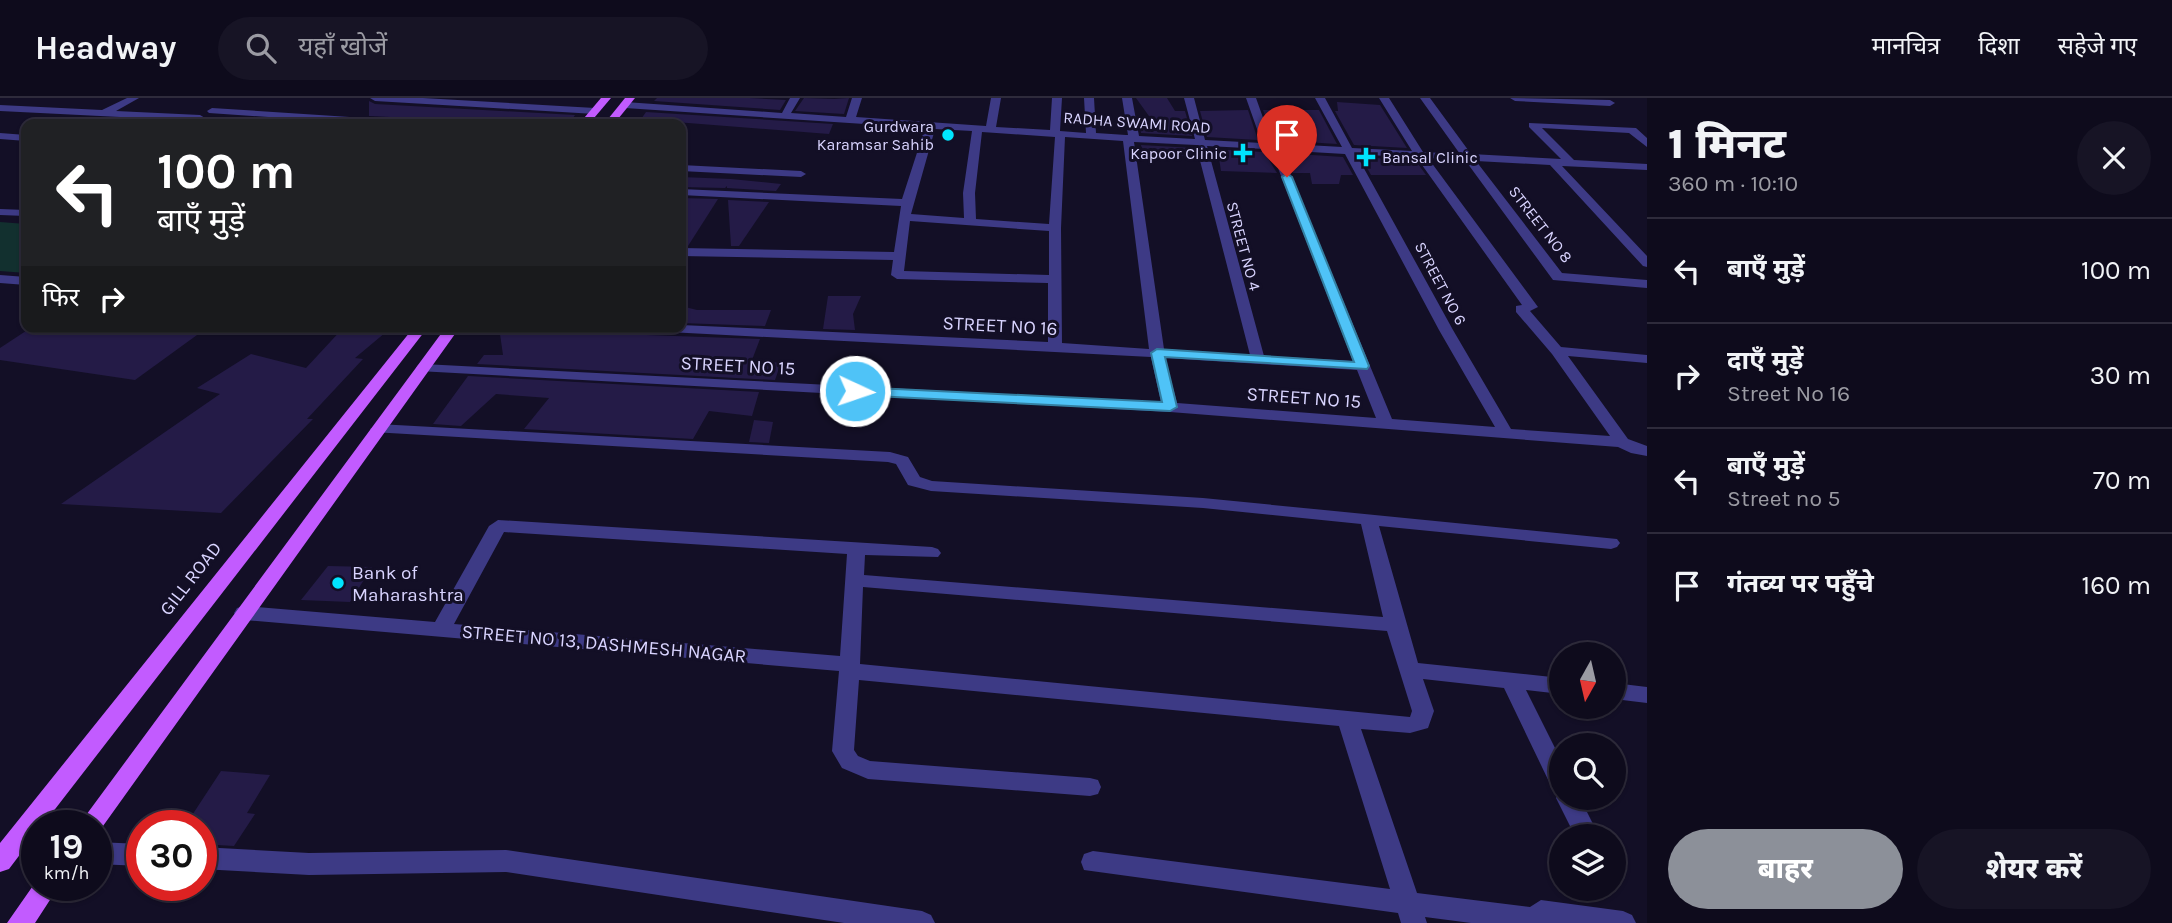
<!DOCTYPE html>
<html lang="hi">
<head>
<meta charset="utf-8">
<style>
	body { margin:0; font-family:Karla,"Noto Sans Devanagari",sans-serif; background:#171425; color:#f1f3f6; height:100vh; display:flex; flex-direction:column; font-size:26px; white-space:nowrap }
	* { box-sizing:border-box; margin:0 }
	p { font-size:23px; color:#9b9ba3 }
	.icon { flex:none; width:38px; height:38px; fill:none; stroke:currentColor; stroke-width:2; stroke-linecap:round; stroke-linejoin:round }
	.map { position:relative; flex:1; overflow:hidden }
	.drawer { display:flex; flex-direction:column; background:#0e0b1c; width:525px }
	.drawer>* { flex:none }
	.top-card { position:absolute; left:21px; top:21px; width:665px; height:214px; border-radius:14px; box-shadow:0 2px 5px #0004,0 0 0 2px #2e2b3b; background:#202124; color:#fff; overflow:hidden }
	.needle { width:46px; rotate:188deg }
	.tools { position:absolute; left:1549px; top:544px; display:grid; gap:14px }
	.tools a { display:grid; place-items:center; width:77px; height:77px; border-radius:50%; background:#0e0b1c; box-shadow:0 2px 5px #0004,0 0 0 2px #2e2b3b; font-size:35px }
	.speed { position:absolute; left:21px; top:712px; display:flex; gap:14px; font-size:35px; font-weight:700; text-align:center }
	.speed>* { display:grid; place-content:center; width:91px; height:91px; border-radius:50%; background:#0e0b1c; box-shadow:0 2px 5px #0004,0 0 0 2px #2e2b3b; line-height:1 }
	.speed small { font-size:18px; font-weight:400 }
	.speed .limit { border:10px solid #d22; background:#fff; color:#111 }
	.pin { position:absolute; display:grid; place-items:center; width:60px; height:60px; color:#fff; margin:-72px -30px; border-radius:50% 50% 50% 0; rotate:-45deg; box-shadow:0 0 7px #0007 }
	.pin .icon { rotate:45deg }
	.me { position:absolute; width:77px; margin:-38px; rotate:93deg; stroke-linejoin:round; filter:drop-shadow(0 0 5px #0008) }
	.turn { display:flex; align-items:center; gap:24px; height:147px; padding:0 21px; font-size:32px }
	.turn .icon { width:91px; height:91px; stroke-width:2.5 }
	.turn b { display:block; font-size:49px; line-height:60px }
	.then { display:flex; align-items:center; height:66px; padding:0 21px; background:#0003; gap:14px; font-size:26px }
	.round { display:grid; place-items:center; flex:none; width:74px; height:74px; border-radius:37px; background:#171425 }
	.overview { display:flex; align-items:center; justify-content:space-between; height:119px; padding:0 21px }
	h1 { font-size:42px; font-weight:800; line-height:52px }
	.primary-button { display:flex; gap:14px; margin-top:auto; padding:14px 21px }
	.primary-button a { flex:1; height:80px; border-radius:42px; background:#8c9099; color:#fff; font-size:28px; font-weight:800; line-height:80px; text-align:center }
	.primary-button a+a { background:#171425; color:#f1f3f6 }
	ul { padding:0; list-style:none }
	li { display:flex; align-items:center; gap:21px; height:105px; padding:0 21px; border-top:2px solid #2e2b3b }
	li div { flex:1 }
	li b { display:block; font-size:26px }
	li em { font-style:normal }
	header { display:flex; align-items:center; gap:42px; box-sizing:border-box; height:98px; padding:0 35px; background:#0e0b1c; border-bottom:2px solid #2e2b3b }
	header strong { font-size:33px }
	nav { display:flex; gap:38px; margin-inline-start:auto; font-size:24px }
	.search { width:490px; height:63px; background:#171425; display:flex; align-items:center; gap:18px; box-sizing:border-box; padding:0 24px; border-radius:38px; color:#9b9ba3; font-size:26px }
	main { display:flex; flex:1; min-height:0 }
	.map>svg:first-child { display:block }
	.green { fill:#12302f }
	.building { fill:#241b47 }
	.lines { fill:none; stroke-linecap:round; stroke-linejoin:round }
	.minor { fill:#3d3a85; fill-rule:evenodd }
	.major { fill:#c25bff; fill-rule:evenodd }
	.route { fill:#4fc3f7; stroke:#337fa1; stroke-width:2 }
	.poi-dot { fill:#00e5ff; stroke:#130f26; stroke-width:2.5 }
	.labels { text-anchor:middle; stroke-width:6; stroke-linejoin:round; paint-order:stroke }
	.far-street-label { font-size:16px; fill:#d9d4ff; stroke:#130f26 }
	.far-poi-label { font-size:16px; fill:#d9d4ff; stroke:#130f26; text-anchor:end }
	.street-label { font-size:19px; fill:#d9d4ff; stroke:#130f26 }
	.poi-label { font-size:19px; fill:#d9d4ff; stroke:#130f26; text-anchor:start }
</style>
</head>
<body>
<header>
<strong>Headway</strong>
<div class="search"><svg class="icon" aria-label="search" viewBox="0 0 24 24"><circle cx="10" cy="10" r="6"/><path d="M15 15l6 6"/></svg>यहाँ खोजें</div>
<nav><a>मानचित्र</a><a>दिशा</a><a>सहेजे गए</a></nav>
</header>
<main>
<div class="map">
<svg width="1647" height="825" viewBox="0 0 1647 825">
	<rect width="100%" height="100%" fill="#130f26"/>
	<path class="green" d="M0,124L26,126V175L0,173Z"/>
	<g class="building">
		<path d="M657,0H749L786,2L780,12L654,3Z"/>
		<path d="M804,0L834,1L849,0L844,16L795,13Z"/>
		<path d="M1136,0H1167L1175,13H1185L1192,38L1141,35L1139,25H1154Z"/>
		<path d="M369,3L375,6L575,17L569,26L435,24V26H418L411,20L369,18Z"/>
		<path d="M1337,4L1380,7L1407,50L1354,47L1335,13H1338Z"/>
		<path d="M1248,12L1258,42L1207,39L1200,13Z"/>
		<path d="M1263,12H1319L1337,46L1274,42Z"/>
		<path d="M646,14L833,26L829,36L663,23L639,24Z"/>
		<path d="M1141,47L1194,50L1196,58L1142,57Z"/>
		<path d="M1210,51L1264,54L1277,75L1221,73L1219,60H1213Z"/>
		<path d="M1282,55L1343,59L1353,77H1341L1339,86H1312L1310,75H1293Z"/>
		<path d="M1361,59L1416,63L1426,77H1371Z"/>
		<path d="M681,79L731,81L781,86L776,93L727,90V88L725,90L681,89Z"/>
		<path d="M681,100L718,101L688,148L681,147Z"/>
		<path d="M728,102L769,104L739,148H731Z"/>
		<path d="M828,198H861L853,216L855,232L823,231Z"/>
		<path d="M681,208L697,212H771L765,228L681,225Z"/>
		<path d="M32,229H208L135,282L0,262V250Z"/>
		<path d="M344,229H392L355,260L363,261L307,321H313L221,415L61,406L220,296L197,290L251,256L306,270Z"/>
		<path d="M499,229L601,235L605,229L647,237L760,241L752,262L781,265L775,282L477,266L484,257H503Z"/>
		<path d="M468,278L759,294L752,318L709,313L693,341L524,331L549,300L496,296L461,328L433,326Z"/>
		<path d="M754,322L773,324L769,345L749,344Z"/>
		<path d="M328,468L372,469L350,504L301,502Z"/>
		<path d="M221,673L270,677L247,715L255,716L234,748L201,746V728H185Z"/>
	</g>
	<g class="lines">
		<g class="minor">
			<path d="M127,0H139L116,13L200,17L205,20L200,23L0,13V7L102,12Z"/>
			<path d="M370,0H423L595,10L600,13L595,16L375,3Z"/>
			<path d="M790,0H800L791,15L846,19L852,0H862L856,19L986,28L991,0H1001L996,29L1050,32L1052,0H1062L1060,33L1086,35L1084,0H1094L1096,35L1126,37H1128L1122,0H1132L1139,38L1195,41L1184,0H1194L1205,42L1262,45L1246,0H1256L1272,45L1342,49L1315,0H1325L1352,50L1412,53L1379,0H1389L1423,54L1460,56L1420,0H1430L1471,56L1561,61L1529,29V25L1636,30L1647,40V49L1629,35L1542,30L1574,62L1647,66V72L1562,68L1647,158V169L1643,168L1550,67L1476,63L1562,175L1647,182V190L1553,182L1465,62L1428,60L1538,209L1530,213L1561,249L1647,257V265L1568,258L1628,341L1647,348V358L1631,355L1618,349L1170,314L418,273L416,270L418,267L423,266L1161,304L1151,259L630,232L628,229H681V227L1048,244V185L897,181L891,177L893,162L681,158V150L894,154L901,108L681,97V91L902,101L925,30L625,10L620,7L625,4L782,15ZM935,31L972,33L963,95L964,120L911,116ZM982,34L1055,39L1049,126L976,121L975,95ZM1065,39L1123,43L1149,251L1062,245L1061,130ZM1134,44L1196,47L1250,257L1164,251ZM1207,48L1265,51L1276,65L1353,263L1264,258ZM1276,52L1345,56L1439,232L1495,329L1392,321L1286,65ZM1356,56L1417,60L1522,207L1516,208V214L1552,256L1610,338L1511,331L1453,232ZM910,123L1049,133V177L904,173ZM1165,260L1357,272L1376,320L1177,305Z"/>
			<path d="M1510,0L1610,2L1615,5L1610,8L1515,3Z"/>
			<path d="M212,10L411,23L416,26H370L209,15L207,13Z"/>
			<path d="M0,35L26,37V43L0,41Z"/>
			<path d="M681,67L801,73L806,76L801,79L681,73Z"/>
			<path d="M0,111L26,112V118L0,117Z"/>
			<path d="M0,177L26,179V187L0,185Z"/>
			<path d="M378,326L890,354L908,359L920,379L932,383L1203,400L1617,441L1620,445L1617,449L1611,451L1379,428L1418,565L1561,580V596L1526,592L1561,662V700H1580L1596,732L1593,738H1575L1556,700L1559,694L1553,692L1504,590L1423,581L1434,613L1428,630L1410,635L1361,631L1417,795L1530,809L1541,802L1623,813L1632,817L1636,825H1471L1425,819L1427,825H1401L1398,815L1084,772L1081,764L1084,756L1093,753L1390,791L1339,628L859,582L854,652L858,658L870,663L1090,680L1098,682L1101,689L1098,696L1090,698L868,681L842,670L832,653L839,573L244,522L237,520L234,515L237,510L244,508L435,524L489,428L498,422L932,449L938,451L941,455L938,459L865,457L864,477L1383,519L1361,426L1203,410L931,393L908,387L896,366L888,364L372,334L370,331ZM504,434L847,456L840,558L454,526ZM863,489L1387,533L1412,613L1410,619L860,566Z"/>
			<path d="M1614,585L1647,589V605L1614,601Z"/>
			<path d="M96,744L142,746V768L96,766Z"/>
			<path d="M201,749L309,755L506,752L922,813L931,817L935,825H844L506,774L309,777L201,771Z"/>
		</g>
		<g class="major">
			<path d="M601,0H611L589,26H579Z"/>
			<path d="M625,0H635L614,26H604Z"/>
			<path d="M414,229H428L42,728H37V734L9,771L0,774V745Z"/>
			<path d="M446,229H460L98,735L96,736V728H78Z"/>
			<path d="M37,782V788H59L35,825H7Z"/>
		</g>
	</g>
	<path class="route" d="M1287,76L1292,79L1369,268L1367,271L1165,259L1177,309L1170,313L855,297L848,293L855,289L1162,304L1151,255L1157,251L1354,264L1282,79Z"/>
	<g class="poi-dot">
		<circle cx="948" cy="37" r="7"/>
		<path d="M1239.5 44.5h7v7h7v7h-7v7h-7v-7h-7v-7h7z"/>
		<path d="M1362.5 48.5h7v7h7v7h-7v7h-7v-7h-7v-7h7z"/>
		<circle cx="338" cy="485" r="7"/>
	</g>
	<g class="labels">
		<g class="far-street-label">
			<text transform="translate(1137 24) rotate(4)" y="6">RADHA SWAMI ROAD</text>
			<text transform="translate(1541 126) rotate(52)" y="6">STREET NO 8</text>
			<text transform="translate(1244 148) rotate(75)" y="6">STREET NO 4</text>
			<text transform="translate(1441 185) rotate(62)" y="6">STREET NO 6</text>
		</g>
		<g class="far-poi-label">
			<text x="934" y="34">Gurdwara<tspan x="934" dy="18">Karamsar Sahib</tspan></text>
			<text x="1227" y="61">Kapoor Clinic</text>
			<text x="1382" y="65" text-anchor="start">Bansal Clinic</text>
		</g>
		<g class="street-label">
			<text transform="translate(1000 227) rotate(3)" y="7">STREET NO 16</text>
			<text transform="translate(738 267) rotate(3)" y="7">STREET NO 15</text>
			<text transform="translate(1304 299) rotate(4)" y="7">STREET NO 15</text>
			<text transform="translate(190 480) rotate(-52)" y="7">GILL ROAD</text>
			<text transform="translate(604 545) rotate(5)" y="7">STREET NO 13, DASHMESH NAGAR</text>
		</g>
		<g class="poi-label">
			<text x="352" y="481">Bank of<tspan x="352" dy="22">Maharashtra</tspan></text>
		</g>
	</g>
</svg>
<div class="tools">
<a><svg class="needle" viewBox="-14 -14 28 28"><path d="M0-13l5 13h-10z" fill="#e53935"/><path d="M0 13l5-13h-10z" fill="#9b9ba3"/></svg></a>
<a><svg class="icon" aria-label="search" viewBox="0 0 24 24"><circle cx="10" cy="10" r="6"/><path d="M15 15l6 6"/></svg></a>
<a><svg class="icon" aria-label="layers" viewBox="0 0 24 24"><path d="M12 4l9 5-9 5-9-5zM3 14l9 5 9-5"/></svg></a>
</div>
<div class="speed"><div>19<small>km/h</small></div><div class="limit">30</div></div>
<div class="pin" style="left:1287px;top:79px;background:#d93025"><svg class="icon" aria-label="arrive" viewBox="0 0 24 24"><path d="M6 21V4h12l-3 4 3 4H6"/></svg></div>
<svg class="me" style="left:855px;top:293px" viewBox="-20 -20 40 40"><circle r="17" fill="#4fc3f7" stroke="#fff" stroke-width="3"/><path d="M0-11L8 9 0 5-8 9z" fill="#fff"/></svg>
<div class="top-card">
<div class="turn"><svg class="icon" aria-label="left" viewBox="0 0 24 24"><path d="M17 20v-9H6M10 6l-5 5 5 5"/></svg><div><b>100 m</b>बाएँ मुड़ें</div></div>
<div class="then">फिर<svg class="icon" aria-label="right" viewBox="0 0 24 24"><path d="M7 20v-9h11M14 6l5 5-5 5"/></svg></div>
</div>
</div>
<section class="drawer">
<div class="overview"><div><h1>1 मिनट</h1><p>360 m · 10:10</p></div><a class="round"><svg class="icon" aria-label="close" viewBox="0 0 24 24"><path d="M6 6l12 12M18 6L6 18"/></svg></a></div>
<ul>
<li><svg class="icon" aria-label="left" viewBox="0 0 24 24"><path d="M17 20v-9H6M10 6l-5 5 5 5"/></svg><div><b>बाएँ मुड़ें</b></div><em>100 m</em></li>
<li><svg class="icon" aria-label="right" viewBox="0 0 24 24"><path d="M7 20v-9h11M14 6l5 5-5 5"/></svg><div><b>दाएँ मुड़ें</b><p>Street No 16</p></div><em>30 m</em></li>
<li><svg class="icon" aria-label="left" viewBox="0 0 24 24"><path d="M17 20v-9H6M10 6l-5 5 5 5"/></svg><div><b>बाएँ मुड़ें</b><p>Street no 5</p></div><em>70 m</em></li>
<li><svg class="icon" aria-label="arrive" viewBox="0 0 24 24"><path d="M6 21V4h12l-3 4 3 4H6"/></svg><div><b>गंतव्य पर पहुँचे</b></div><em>160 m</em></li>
</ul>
<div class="primary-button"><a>बाहर</a><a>शेयर करें</a></div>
</section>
</main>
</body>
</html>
